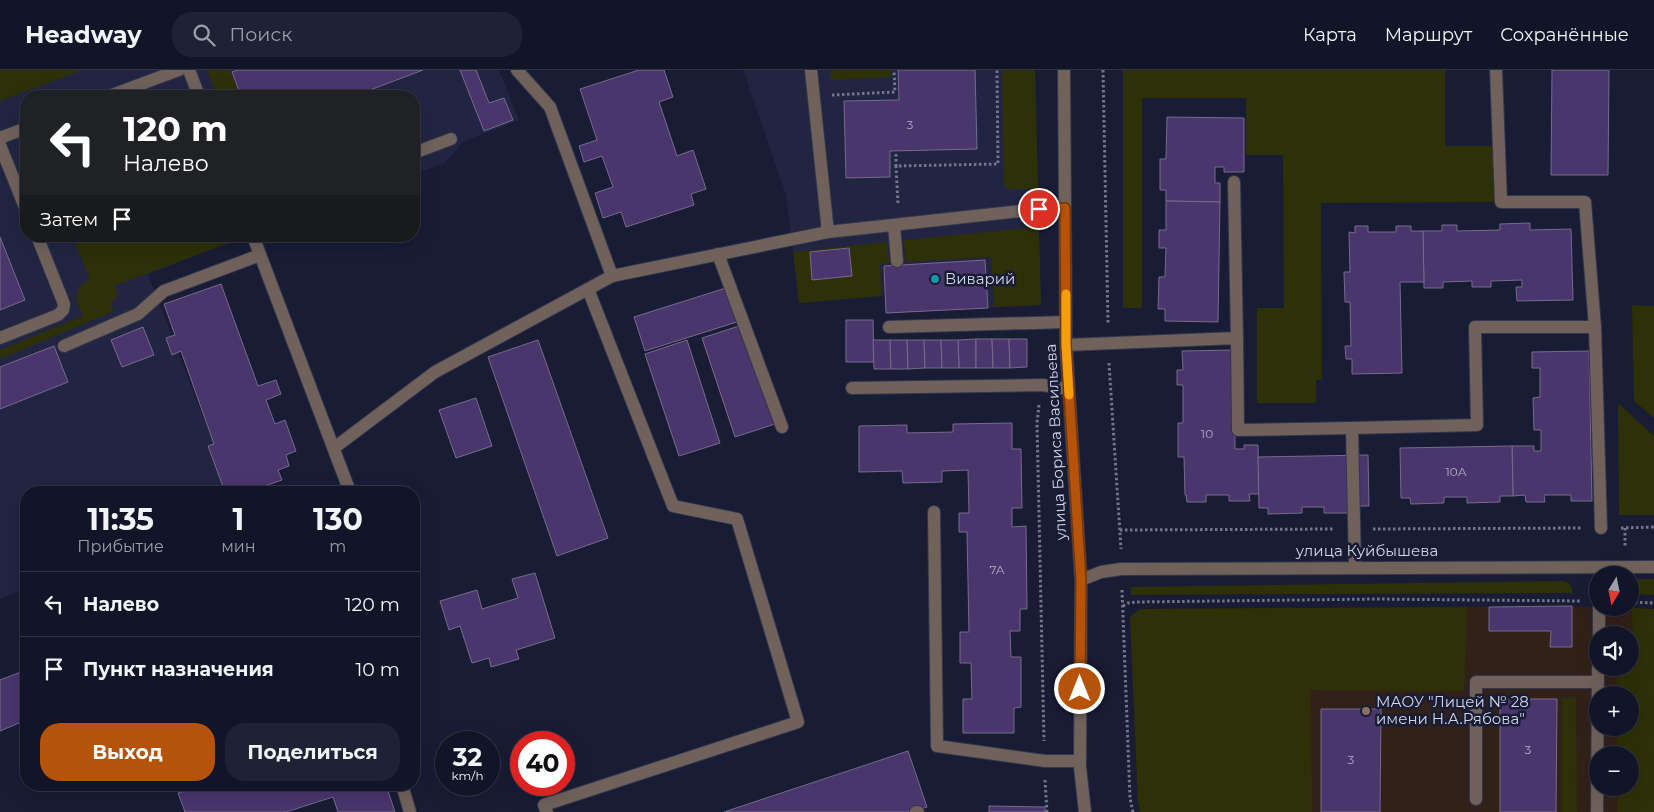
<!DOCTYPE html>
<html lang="ru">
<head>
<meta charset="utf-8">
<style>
	body { margin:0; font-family:Montserrat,sans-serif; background:#1f2234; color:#f1f3f6; height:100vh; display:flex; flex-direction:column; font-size:19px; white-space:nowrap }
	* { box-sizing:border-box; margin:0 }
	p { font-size:16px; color:#9c9fa8 }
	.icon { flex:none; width:28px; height:28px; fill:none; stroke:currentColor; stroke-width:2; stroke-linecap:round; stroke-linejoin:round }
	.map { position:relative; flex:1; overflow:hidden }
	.details { position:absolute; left:20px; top:416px; width:400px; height:305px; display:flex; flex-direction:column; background:#121528; border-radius:20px; box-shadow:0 5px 20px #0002,0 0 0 1px #313445 }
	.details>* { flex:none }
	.hud { position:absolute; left:20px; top:20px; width:400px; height:152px; border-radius:20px; box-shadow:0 5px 20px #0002,0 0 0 1px #313445; background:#202124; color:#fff; overflow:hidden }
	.needle { width:32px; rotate:190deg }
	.fabs { position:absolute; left:1589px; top:496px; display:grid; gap:10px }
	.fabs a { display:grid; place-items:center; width:50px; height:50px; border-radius:50%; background:#121528; box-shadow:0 5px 20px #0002,0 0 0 1px #313445; font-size:25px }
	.speed { position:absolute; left:435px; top:661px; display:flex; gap:10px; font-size:25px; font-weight:700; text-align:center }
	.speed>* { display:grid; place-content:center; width:65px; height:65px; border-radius:50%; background:#121528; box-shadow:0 5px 20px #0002,0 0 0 1px #313445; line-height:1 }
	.speed small { font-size:12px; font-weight:400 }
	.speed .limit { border:8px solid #d22; background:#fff; color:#111 }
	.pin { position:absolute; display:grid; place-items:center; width:42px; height:42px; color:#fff; margin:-21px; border:2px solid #fff; border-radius:50%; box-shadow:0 1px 5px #0007 }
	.me { position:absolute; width:55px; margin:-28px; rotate:0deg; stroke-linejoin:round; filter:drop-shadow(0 0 4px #0008) }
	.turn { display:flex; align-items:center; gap:18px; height:105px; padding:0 20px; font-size:22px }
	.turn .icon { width:65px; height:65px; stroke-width:2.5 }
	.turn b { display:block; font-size:35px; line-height:42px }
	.then { display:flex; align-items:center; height:48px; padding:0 20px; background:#0003; gap:10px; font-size:19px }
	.eta { display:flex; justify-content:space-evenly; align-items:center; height:85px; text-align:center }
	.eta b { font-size:30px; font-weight:700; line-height:35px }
	.button { display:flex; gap:10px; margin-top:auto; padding:10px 20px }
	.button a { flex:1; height:58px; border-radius:20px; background:#b45309; color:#fff; font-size:20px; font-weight:700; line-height:58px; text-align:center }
	.button a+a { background:#1f2234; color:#f1f3f6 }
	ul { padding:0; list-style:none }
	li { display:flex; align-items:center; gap:15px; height:65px; padding:0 20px; border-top:1px solid #313445 }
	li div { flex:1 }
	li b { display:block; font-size:19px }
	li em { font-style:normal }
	header { display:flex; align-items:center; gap:30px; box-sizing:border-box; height:70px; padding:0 25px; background:#121528; border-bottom:1px solid #313445 }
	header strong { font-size:24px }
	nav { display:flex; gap:28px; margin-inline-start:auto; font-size:18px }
	.search { width:350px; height:45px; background:#1f2234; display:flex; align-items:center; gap:12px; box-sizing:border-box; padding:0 18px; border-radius:20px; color:#9c9fa8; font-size:19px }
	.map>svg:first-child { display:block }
	.built { fill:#212542 }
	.education { fill:#322119; fill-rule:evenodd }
	.green { fill:#2e3007; fill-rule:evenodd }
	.building { fill:#4a356d; stroke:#766c8a }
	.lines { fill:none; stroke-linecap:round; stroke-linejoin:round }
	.minor-casing { stroke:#32364e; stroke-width:14 }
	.path { stroke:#73778c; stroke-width:3; stroke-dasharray:2.5 2.5; stroke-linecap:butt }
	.minor { stroke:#70625b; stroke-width:12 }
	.route-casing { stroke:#753606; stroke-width:12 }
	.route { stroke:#b45309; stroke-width:9 }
	.slow { stroke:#f59e0b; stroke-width:9 }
	.culture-dot { fill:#0f9aa8; stroke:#181c35; stroke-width:2 }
	.education-dot { fill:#8d6e63; stroke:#181c35; stroke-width:2 }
	.labels { text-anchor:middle; stroke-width:5; stroke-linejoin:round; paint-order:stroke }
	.number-label { font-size:12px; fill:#b0aec8 }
	.poi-label { font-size:15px; fill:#d2d6e7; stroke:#181c35; text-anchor:start }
	.street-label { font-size:15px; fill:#d2d6e7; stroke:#181c35 }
</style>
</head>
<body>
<header>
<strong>Headway</strong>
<div class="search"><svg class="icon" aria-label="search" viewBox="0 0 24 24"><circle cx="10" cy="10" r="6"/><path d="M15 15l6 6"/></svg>Поиск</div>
<nav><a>Карта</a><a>Маршрут</a><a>Сохранённые</a></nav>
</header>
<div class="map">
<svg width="1654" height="742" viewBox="0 0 1654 742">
	<rect width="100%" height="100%" fill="#181c35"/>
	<g class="built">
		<path d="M0,0H499L519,50L463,72L445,93L414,104V26H26V166H247L148,204L232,422H26V518L0,529Z"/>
		<path d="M743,0H1035L1041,235L886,243L885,225L799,233L786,125Z"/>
	</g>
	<path class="education" d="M1572,536L1654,539V742H1140L1138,731L1130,547L1140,539ZM1598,565H1630V598H1598ZM1598,625H1630V658H1598ZM1598,685H1630V718H1598Z"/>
	<g class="green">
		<path d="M0,0H83L0,31Z"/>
		<path d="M207,0H232L230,1L240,26H217Z"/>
		<path d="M831,0H891V7L831,10Z"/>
		<path d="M1002,0H1035L1038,119H1009L1004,115Z"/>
		<path d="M1123,0H1445V76H1495V132L1321,133L1322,310H1316V333H1257V238H1284L1283,85H1246V28H1142V238H1123Z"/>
		<path d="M26,80V108C19,98 19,90 26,80Z"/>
		<path d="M1039,157L1041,235L994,237L991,187L906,192L904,170Z"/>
		<path d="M72,166H237L239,169L114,216L118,224L111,234L114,241L0,289V280L83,246C75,229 72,220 90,209Z"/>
		<path d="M887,172L890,193L880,194L882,226L799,233L793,182ZM849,178L812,210L810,182Z"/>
		<path d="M1632,235L1654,236V348L1634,331Z"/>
		<path d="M1618,333L1654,366V445H1619Z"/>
		<path d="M1633,509H1654V525L1632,524Z"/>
		<path d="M1563,511C1570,513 1572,516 1573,523L1131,525V517Z"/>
		<path d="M1467,537L1464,621L1311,620L1312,742H1140L1138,731L1130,547L1140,539Z"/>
		<path d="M1632,538L1654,539V742H1617V718H1630V685H1617V658H1630V625H1617V603L1622,598H1630V589L1633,586Z"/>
		<path d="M1562,628H1576L1577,742H1562Z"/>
	</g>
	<g class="building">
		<path d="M238,0H423L354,26H241L232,2Z"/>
		<path d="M460,0H476L489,33L504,28L513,50L484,61Z"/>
		<path d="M639,0H664L673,27L659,32L677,86L693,80L706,119L691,124L694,135L626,157L621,142L603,148L595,123L613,117L602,86L584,92L579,76L597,70L580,19Z"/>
		<path d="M898,0H975L977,79L890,81V107L846,108L844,31L899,30Z"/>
		<path d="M1552,0H1609L1608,105H1551Z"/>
		<path d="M1167,47L1244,48V102H1224V97H1215V113H1220V132L1166,131V120H1160V89H1166Z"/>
		<path d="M1166,131L1220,132L1218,252L1165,251V239H1158L1159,207H1165L1166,178H1159V160H1166Z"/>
		<path d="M1530,153V160L1571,159L1573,230L1517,231L1516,217H1522V210L1491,211V217H1472V211L1443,212V218H1424L1423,161H1442V155H1457V161L1500,160V154Z"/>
		<path d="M1355,156H1368V162H1396V156H1411V161H1423L1424,212H1400L1402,303L1352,304V289H1346L1345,276H1351L1350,232H1345L1344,202H1350L1349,162L1355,163Z"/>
		<path d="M0,167L25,230L0,240Z"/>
		<path d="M849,178L852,206L812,210L810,182Z"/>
		<path d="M985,190L988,238L886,243L884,196Z"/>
		<path d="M221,214L258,316L276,310L281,324L266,330L275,354L285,350L296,381L286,385L289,396L278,400L282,410L247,422H225L208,376L214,374L181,281L172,285L166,268L175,265L164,234Z"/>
		<path d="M729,217L740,251L645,281L634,247Z"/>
		<path d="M846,250H873L874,292H846Z"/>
		<path d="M742,255L775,354L735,367L702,268Z"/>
		<path d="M143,257L154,285L122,297L111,270Z"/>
		<path d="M976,269V298H959L958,270Z"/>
		<path d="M976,269H992L993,298H976Z"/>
		<path d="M992,269H1009L1010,298H993Z"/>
		<path d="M1009,269H1027V297L1010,298Z"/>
		<path d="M538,270L608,468L557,486L488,287Z"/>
		<path d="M687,270L720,373L679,386L645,284Z"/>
		<path d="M873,270H890L891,299H874Z"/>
		<path d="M890,270H907L908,299H891Z"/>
		<path d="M907,270H924L925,298L908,299Z"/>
		<path d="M924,270H941L942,298H925Z"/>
		<path d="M941,270H958L959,298H942Z"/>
		<path d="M54,276L68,312L0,339V297Z"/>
		<path d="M1234,280L1235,379H1244V375H1258L1259,424H1249L1250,431H1229V425H1206V432H1187L1186,425H1185L1184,387H1178V353H1183V315H1177V300H1183L1182,281Z"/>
		<path d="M1589,281L1592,431H1571V425H1544L1545,432H1526L1525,425L1513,426L1512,376H1534V381H1541V360H1534L1533,328L1540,327V298H1532V282Z"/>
		<path d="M476,328L492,376L456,388L439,340Z"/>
		<path d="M1012,353V379H1021L1022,438H1012V457L1026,456L1027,539H1020V561H1010L1011,587H1021V637L1014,638V663H963V629H972L971,593H960V562H969L967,462H959V443H969L968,400L942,401V412L903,413L902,401L859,402V356L907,355V363L953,362V354Z"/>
		<path d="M1512,376L1513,426H1500V432L1467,433V427H1444V433L1411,434L1410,428H1401L1400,378Z"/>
		<path d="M1368,385L1369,436H1358V443H1324V437H1302V443L1268,444V438H1259L1258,387Z"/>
		<path d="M535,503L555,568L516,580L519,589L491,597L489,588L472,593L460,556L449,560L440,531L477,520L482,539L518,528L512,509Z"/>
		<path d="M1572,536V577H1550L1551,561H1489V537Z"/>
		<path d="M26,600V650L0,661V610Z"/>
		<path d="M414,609L420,626L414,628Z"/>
		<path d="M1500,629H1557L1556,742H1500Z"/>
		<path d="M1321,639H1381L1380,742H1321Z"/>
		<path d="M908,681L927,737L913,742H724Z"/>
		<path d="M204,715H386L395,742H338L333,727L286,742H185L178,723Z"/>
		<path d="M989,736L1045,737V742H989Z"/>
	</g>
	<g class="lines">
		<g class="minor-casing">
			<g id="minor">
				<path d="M189,0L199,26"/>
				<path d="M517,0L550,37L612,206L828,162L1039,139L1065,138"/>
				<path d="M811,0L828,162"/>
				<path d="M1064,0L1066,275L1081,510L1080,697L1085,742"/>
				<path d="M1496,0L1501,132H1585L1595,257L1601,458"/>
				<path d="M109,26L179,0"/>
				<path d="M0,68L26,58"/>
				<path d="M0,75L26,140"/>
				<path d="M414,83L451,69"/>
				<path d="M1234,112L1237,268"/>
				<path d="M894,155L897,191"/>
				<path d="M253,166L350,422"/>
				<path d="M718,184L782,357"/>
				<path d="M889,257L1066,252"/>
				<path d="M0,268L58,245L63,240L64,234L37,166"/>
				<path d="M1066,275L1237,268L1238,360L1352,358"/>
				<path d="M64,276L138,244L164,221L260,185"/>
				<path d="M852,318L1042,315L1069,319"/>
				<path d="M334,378L435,302L612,206"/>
				<path d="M934,442L937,676L1045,691H1080"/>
				<path d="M1355,497L1352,358L1477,355L1475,257H1595"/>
				<path d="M1081,510L1101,502L1121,499L1654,497"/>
				<path d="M1599,565V538"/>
				<path d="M402,715L410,742"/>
				<path d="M1476,729V612H1597"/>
				<path d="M547,742L544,735L798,652L737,449L673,436L588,219"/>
				<path d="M916,742H918"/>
				<path d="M1597,742L1598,598"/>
			</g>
		</g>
		<g class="path">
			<path d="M1103,0L1108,254"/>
			<path d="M832,25L895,22L894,0"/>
			<path d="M896,84V96"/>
			<path d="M898,133L896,96L998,94L997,0"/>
			<path d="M1109,293L1121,479"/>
			<path d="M1039,335L1037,353L1044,671"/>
			<path d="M1621,458L1654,457"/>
			<path d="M1625,458V477"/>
			<path d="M1373,459L1582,458"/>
			<path d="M1120,460L1335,459"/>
			<path d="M1122,520L1130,728L1133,742"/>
			<path d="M1630,532L1654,533"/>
			<path d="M1123,536L1128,533L1137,532L1376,529L1581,531"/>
			<path d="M1045,710L1047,742"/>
		</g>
		<use href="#minor" class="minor"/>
	</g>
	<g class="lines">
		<g class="route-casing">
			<path id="route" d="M1039,139L1065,138L1066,275L1081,510L1080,619"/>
		</g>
		<use href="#route" class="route"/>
		<path class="slow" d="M1066,224V275L1069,325"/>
	</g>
	<circle class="culture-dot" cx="935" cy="209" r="5"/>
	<circle class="education-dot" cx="1366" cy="641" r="5"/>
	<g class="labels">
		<g class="number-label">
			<text x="910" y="59">3</text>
			<text x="1207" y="368">10</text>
			<text x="1456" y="406">10А</text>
			<text x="997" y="504">7А</text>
			<text x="1528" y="684">3</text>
			<text x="1351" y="694">3</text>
		</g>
		<g class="poi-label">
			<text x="945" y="214">Виварий</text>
			<text x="1376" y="637">МАОУ "Лицей № 28<tspan x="1376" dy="17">имени Н.А.Рябова"</tspan></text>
		</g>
		<g class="street-label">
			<text transform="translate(1056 372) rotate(-93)" y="5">улица Бориса Васильева</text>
			<text x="1367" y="486">улица Куйбышева</text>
		</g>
	</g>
</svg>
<div class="fabs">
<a><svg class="needle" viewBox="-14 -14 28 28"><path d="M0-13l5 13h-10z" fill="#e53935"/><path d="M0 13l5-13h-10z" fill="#9c9fa8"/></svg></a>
<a><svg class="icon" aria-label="sound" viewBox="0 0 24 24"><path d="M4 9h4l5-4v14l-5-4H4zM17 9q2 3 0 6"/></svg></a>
<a>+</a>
<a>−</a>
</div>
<div class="speed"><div>32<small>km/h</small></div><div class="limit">40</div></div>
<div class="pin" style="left:1039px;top:139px;background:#d93025"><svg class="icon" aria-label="arrive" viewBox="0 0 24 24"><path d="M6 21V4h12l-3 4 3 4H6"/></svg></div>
<svg class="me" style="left:1080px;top:619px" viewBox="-20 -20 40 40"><circle r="17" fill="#b45309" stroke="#fff" stroke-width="3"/><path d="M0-11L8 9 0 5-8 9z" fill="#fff"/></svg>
<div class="hud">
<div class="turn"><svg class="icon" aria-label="left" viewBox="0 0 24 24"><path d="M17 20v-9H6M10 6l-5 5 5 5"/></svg><div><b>120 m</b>Налево</div></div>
<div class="then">Затем<svg class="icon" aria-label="arrive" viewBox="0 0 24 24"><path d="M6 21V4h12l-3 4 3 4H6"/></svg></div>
</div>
<section class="details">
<div class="eta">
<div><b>11:35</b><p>Прибытие</p></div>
<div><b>1</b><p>мин</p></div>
<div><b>130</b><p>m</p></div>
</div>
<ul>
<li><svg class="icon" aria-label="left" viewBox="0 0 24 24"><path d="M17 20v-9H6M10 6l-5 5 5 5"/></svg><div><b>Налево</b></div><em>120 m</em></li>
<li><svg class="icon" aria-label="arrive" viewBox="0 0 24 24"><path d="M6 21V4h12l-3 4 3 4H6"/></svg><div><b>Пункт назначения</b></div><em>10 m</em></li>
</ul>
<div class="button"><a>Выход</a><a>Поделиться</a></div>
</section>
</div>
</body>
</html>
